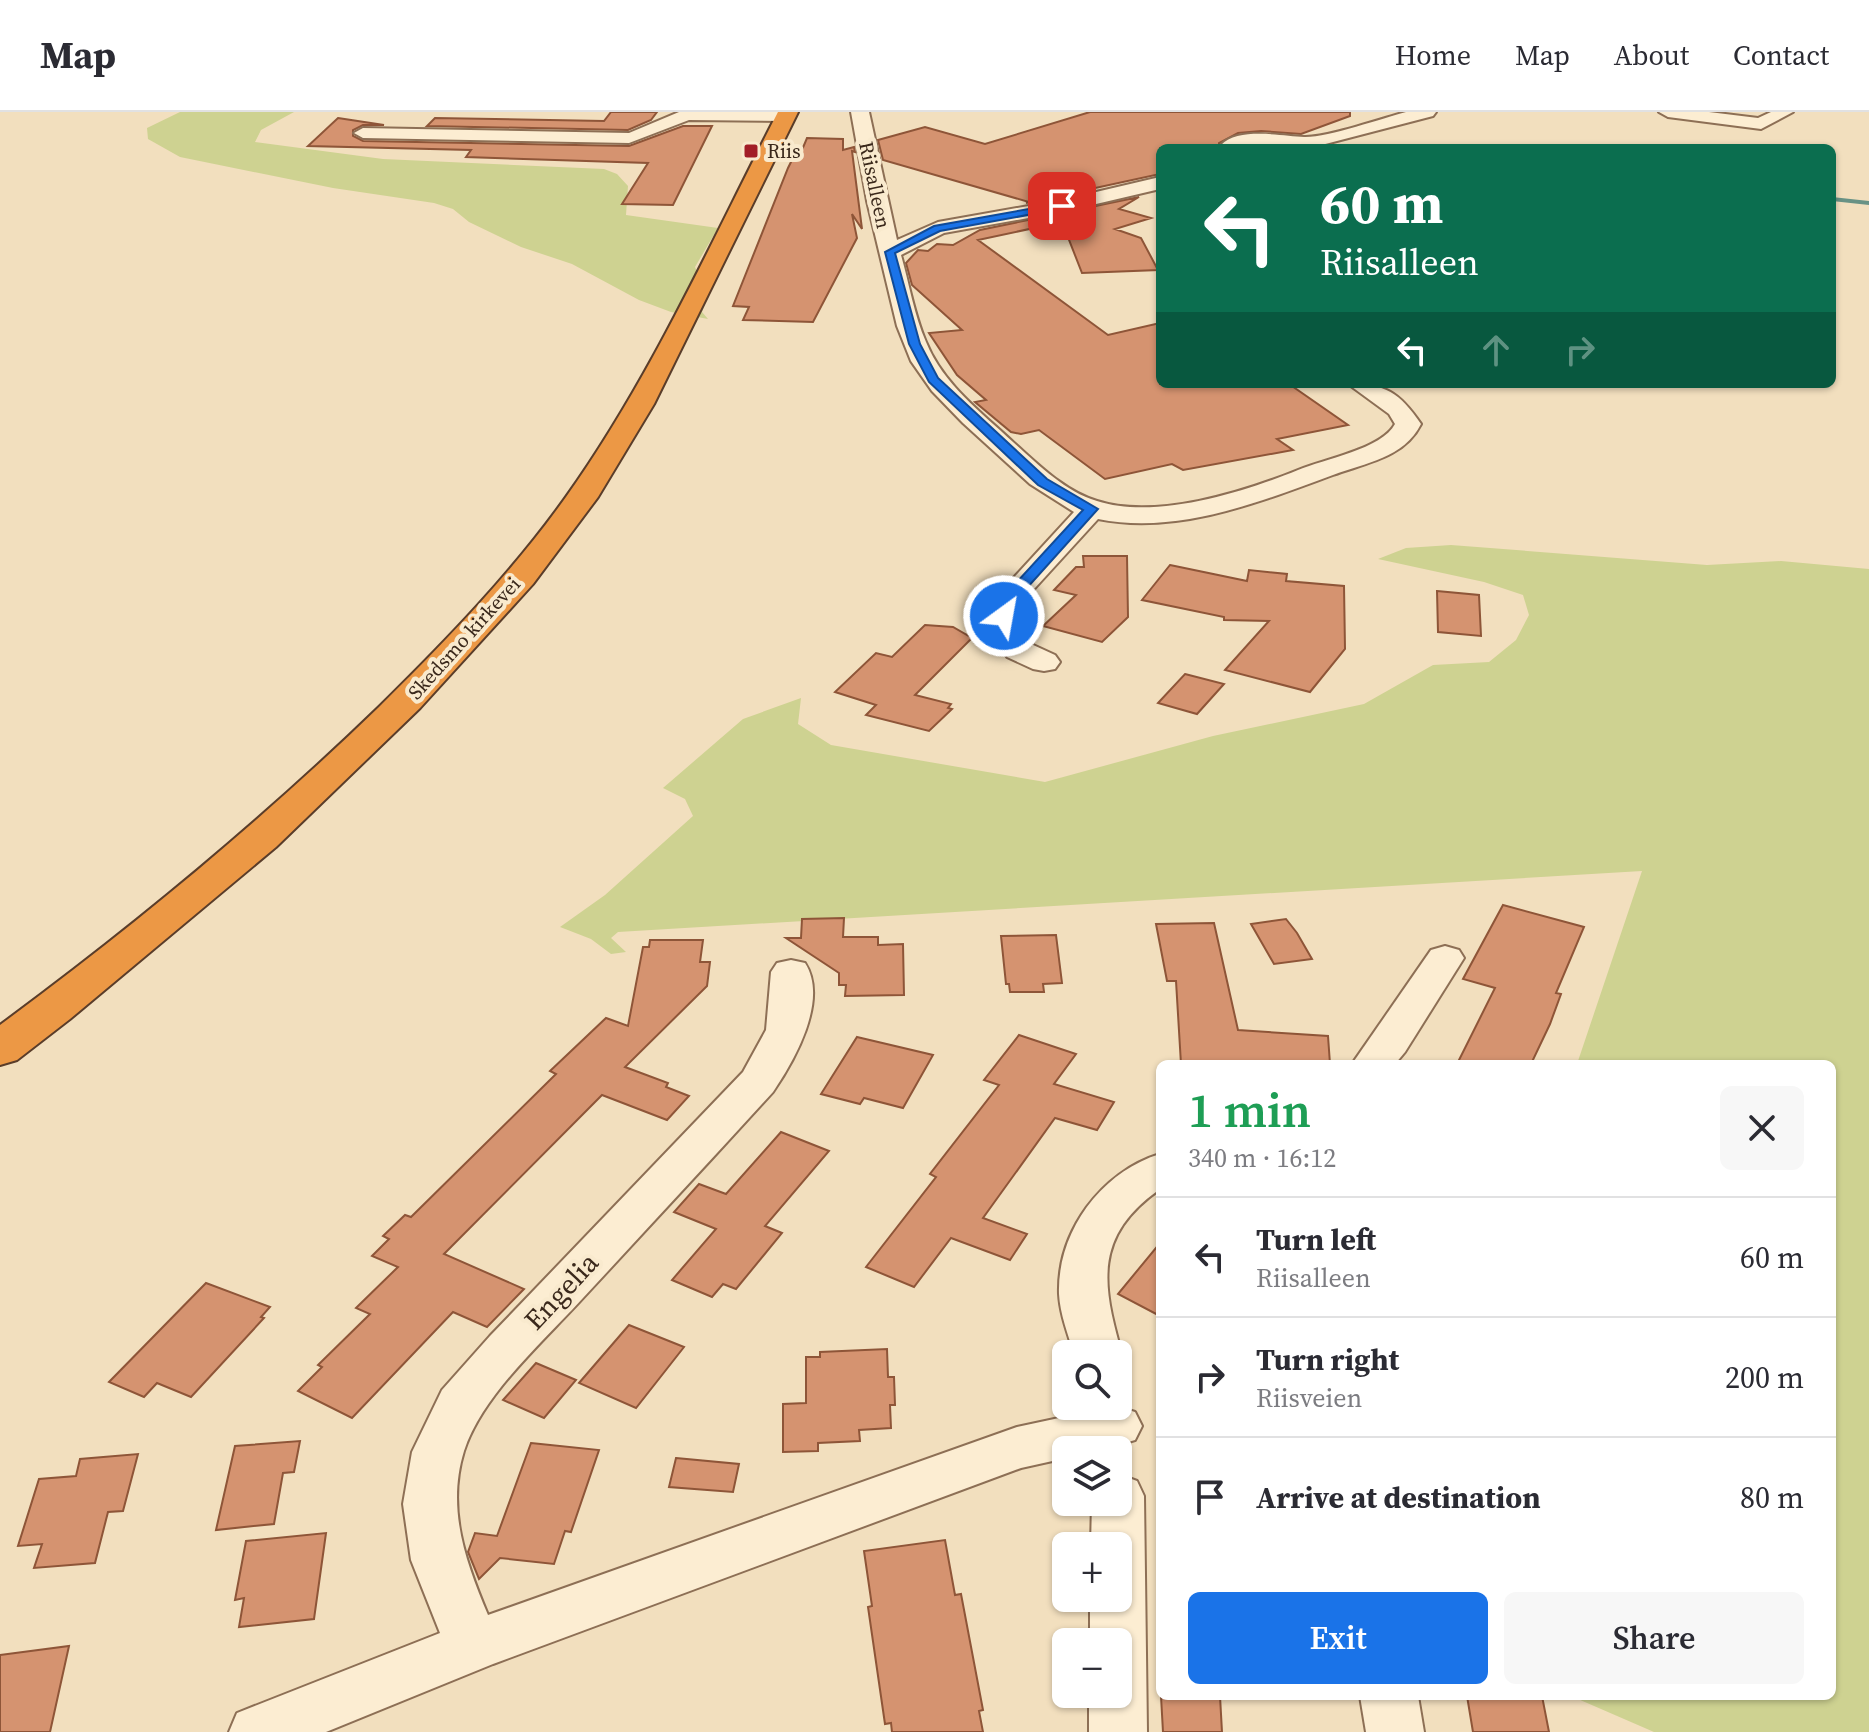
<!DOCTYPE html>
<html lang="en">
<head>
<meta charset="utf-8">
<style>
	body { margin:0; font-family:"Source Serif 4",serif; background:#f7f7f7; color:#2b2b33; height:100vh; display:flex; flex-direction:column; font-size:30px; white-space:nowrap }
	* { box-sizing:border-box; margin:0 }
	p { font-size:26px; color:#7c7c81 }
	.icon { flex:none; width:44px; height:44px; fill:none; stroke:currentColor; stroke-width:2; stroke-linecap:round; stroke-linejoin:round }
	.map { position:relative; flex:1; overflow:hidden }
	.side { position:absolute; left:1156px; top:948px; width:680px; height:640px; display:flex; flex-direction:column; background:#fff; border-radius:12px; box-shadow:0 2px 6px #0004 }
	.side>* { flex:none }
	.hud { position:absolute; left:1156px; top:32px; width:680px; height:244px; border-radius:12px; box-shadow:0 2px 6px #0004; background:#0b6e4f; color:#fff; overflow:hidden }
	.controls { position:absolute; left:1052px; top:1228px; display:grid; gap:16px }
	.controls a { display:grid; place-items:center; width:80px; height:80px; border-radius:12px; background:#fff; box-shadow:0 2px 6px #0004; font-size:40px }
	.pin { position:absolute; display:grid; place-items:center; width:68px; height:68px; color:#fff; margin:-34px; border-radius:16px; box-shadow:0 4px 12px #0006 }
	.me { position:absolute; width:88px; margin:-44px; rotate:32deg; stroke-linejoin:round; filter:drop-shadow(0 0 6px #0008) }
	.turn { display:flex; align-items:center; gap:28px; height:168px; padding:0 32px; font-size:36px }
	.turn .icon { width:104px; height:104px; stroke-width:2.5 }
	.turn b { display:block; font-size:56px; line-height:68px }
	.lanes { display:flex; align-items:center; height:76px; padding:0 32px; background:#0003; justify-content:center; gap:40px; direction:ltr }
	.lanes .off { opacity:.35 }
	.round { display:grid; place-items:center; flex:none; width:84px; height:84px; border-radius:12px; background:#f7f7f7 }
	.head { display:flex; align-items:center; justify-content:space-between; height:136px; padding:0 32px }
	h1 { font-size:48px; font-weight:600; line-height:60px; color:#1e9e55 }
	.primary-button { display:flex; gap:16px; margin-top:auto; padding:16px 32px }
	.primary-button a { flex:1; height:92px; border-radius:12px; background:#1a73e8; color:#fff; font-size:32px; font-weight:600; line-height:92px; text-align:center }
	.primary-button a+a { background:#f7f7f7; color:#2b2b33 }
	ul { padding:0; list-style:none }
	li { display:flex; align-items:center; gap:24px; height:120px; padding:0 32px; border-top:2px solid #e1e1e2 }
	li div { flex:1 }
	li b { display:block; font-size:30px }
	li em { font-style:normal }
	header { display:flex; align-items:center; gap:48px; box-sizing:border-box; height:112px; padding:0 40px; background:#fff; border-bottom:2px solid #e1e1e2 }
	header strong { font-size:38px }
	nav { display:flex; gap:44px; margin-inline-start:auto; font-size:28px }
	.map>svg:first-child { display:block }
	.green { fill:#ced291 }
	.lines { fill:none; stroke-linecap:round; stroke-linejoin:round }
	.stream { fill:#689285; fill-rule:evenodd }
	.building { fill:#d59370; stroke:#8e5538; stroke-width:2 }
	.minor-casing { stroke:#8d6f55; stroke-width:4 }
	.highway-casing { stroke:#5a3d2a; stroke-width:4 }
	.minor { fill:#fcedd2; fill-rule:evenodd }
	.highway { fill:#ec9845; fill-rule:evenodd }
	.route { fill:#1a73e8; stroke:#114b97; stroke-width:2 }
	.poi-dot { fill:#a21e27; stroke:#f9eace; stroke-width:3 }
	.labels { text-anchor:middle; stroke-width:8; stroke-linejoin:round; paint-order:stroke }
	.far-poi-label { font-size:20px; fill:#3a281b; stroke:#f9eace; text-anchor:start }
	.far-street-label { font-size:20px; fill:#3a281b; stroke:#f9eace }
	.near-street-label { font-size:28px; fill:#3a281b; stroke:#f9eace }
</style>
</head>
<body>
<header>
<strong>Map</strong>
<nav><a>Home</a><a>Map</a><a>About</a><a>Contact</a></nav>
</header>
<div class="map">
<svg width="1869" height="1620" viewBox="0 0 1869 1620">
	<rect width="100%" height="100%" fill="#f2dfbe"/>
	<g class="green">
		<path d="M180,0H294L261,18L255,30L383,47L604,57L617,62L628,74L626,103L718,116L695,155L708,184L702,200L708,207L671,200L639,188L572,152L521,135L469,110L453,97L434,91L333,76L180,45L148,27L147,16Z"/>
		<path d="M1451,433L1707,453L1781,449L1869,457V1620H1654L1571,1584H1832V952H1577L1642,759L618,820L611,826L626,840L611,842L591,827L560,815L605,783L693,704L685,687L663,676L743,607L801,586L798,612L831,633L1045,670L1213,624L1364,592L1433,553L1489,550L1516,528L1529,503L1523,483L1484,470L1378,447L1406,436Z"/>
	</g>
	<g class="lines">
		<path class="stream" d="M1832,85L1869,89V93L1832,89Z"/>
	</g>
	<g class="building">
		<path d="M611,0H657L651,8L628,18L427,14L435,6L604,9Z"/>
		<path d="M1090,0H1350V4L1301,22L1261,19L1238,21L1219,31V36H1160V62L1026,91L1029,90L883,48L878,28L925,15L985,32Z"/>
		<path d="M338,6L384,13H363L353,18V24L363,29L629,34L683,14H712L673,93L622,92L648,51L466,45L471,38L308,34Z"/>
		<path d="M807,26L843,27V38L854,35L855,40L852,39L862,117L852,102L857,126L813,210L743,208L749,195L733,194L788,56L797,38H802Z"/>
		<path d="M1139,85L1119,97L1151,106L1115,117L1141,126L1158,158L1082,161L1062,110L978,128L1108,223L1160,211V272H1289L1348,313L1277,327L1293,338L1183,358L1172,352L1105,367L1039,318L1021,322L1011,320L975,290L986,288L957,263L929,221L962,218L912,173L906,151L918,138L928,139L937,132L953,133L980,118Z"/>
		<path d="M1083,444H1127L1128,505L1102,530L1043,514L1076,483L1054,478L1076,455H1084Z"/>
		<path d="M1170,453L1247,469L1249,458L1287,462L1286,469L1344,474L1345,537L1310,580L1225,558L1269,509L1224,508V505L1142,488Z"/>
		<path d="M1437,479L1479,483L1481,524L1438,520Z"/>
		<path d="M925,513L953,515L972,526L915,583L951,592L948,596L952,597L929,619L866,603L876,593L835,580L876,541L892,545Z"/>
		<path d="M1185,562L1224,572L1197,602L1158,591Z"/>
		<path d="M1503,793L1584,815L1556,881L1561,882L1550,912L1531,952H1457L1495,876L1463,867Z"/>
		<path d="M844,806L843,825H878V833L903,832L904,883L845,884L846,873H839V861L786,826H801L802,807Z"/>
		<path d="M1286,807L1297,821L1312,847L1274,852L1251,812Z"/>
		<path d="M1214,811L1238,918L1328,924L1330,952H1181L1176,869H1167L1156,812Z"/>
		<path d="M1056,823L1062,871L1043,872L1044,880H1010L1009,872H1006L1001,824Z"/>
		<path d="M650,828H703L700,850H710L707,874L625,955L668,971L666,975L689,984L667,1008L602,983L444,1142L524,1177L487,1215L453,1200L352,1306L298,1279L322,1255L318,1253L370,1202L356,1196L398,1155L372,1144L389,1127L383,1124L405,1103L411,1105L556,962L550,959L606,906L628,914L643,835H649Z"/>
		<path d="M1019,923L1076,942L1054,972L1114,990L1097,1018L1055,1006L983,1106L1027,1122L1010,1148L951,1126L914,1175L866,1155L936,1065L930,1062L999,973L984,968Z"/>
		<path d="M857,925L933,943L903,996L864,986L860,992L821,982Z"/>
		<path d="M781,1020L829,1039L765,1114L782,1121L736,1177L723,1172L712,1185L672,1168L716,1117L674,1100L699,1072L726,1082Z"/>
		<path d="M1160,1131V1204L1118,1182Z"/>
		<path d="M206,1171L270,1195L261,1205L264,1206L191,1285L157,1271L144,1285L109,1270Z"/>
		<path d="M629,1213L684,1235L636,1296L579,1271Z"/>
		<path d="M887,1237L888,1265H894L895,1293H890L891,1316L859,1318L860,1329L818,1331V1339L783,1340V1292L806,1291V1245H820V1240Z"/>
		<path d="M536,1251L576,1268L544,1306L503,1288Z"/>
		<path d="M300,1329L294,1360L283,1361L274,1412L216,1418L235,1334Z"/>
		<path d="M531,1331L599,1338L571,1420L565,1419L554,1452L500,1446L479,1467L468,1440L475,1421L497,1424Z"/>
		<path d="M138,1342L123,1399L108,1400L95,1451L34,1456L42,1432L18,1434L39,1367L76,1364L80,1347Z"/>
		<path d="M676,1346L739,1352L733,1380L669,1375Z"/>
		<path d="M326,1421L314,1507L239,1515L244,1486L235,1488L246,1429Z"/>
		<path d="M945,1428L955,1483L961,1482L983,1598L979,1599L983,1620H892L891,1611L885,1612L868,1495L872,1494L864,1439Z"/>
		<path d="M69,1534L50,1620H0V1543Z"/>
		<path d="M1161,1584H1220L1222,1620H1163Z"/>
		<path d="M1467,1584H1542L1549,1620H1473Z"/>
	</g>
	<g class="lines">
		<g class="minor-casing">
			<g id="minor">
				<path d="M790,0L794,4L785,9L689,8L629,31L363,26L354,21L363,16L629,21L679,0Z"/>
				<path d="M851,0H869L897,128L938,110L1062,88L1160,65V77L1062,100L944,121L901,143C909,171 914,203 926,230C943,272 981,300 1013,330C1038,352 1064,379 1097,389C1155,408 1244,380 1298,358C1324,347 1382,337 1395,312L1389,302L1348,272C1386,272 1399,280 1421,312C1404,346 1365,351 1333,363C1259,390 1178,423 1098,407L1024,488L1019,504L1031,532L1055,543L1060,550L1055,557L1044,559L1033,557L1007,545L989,504L995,486L1074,400L1030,372L963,311L932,279L911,249L897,214L867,89Z"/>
				<path d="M1406,0H1436L1433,4L1310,36H1280L1282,33C1263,30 1242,36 1223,36L1221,33C1238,15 1282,24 1304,25C1326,26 1383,6 1406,0Z"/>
				<path d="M1659,0H1709L1758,6L1771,0H1793L1761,17L1668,5Z"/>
				<path d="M1445,834L1459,838L1464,846L1405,940L1395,952H1352L1431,838Z"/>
				<path d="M791,848L805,851C829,888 794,949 773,980C710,1049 646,1118 583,1186C543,1230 482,1283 464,1339C446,1397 466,1451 488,1503L1017,1315L1115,1294L1135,1300L1142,1314L1135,1328L1101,1338H1066V1346L1021,1356L493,1552L326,1620H229L237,1601L440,1521L411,1448L403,1392L412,1340L442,1278L490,1224L743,960L766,918L771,860L777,851Z"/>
				<path d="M1160,1042V1077C1093,1124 1102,1173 1122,1242L1118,1250V1242H1074C1068,1222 1060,1202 1059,1182C1057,1120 1101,1060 1160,1042Z"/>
				<path d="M1118,1362L1137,1369L1144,1384L1147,1620H1089V1582H1118V1530H1090V1486H1118V1434H1091L1092,1390H1118Z"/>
				<path d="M1360,1584H1418L1424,1620H1366Z"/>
			</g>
		</g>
		<g class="highway-casing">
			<path id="highway" d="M778,0H798L654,292L598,385L533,472L420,596L276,735L70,907L17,948L0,953V913C133,815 260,710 379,595C446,529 511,462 566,385C651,266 711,130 778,0Z"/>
		</g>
		<use href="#minor" class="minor"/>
		<use href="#highway" class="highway"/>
	</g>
	<path class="route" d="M1062,91L1066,96L940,119L895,141L920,232L938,266L1047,367L1098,397L1017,487L1011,504L1004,508L996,504L1005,483L1083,398L1038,373L929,270L909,232L885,140L934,114Z"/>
	<rect class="poi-dot" x="743" y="31" width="16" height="16" rx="4"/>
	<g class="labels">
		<g class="far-poi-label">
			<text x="767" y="46">Riis</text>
		</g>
		<g class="far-street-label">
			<text transform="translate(875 73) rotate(78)" y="7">Riisalleen</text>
			<text transform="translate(464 526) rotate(-48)" y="7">Skedsmo kirkevei</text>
		</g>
		<g class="near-street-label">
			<text transform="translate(561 1179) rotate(-47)" y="10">Engelia</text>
		</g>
	</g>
</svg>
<div class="controls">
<a><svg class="icon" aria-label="search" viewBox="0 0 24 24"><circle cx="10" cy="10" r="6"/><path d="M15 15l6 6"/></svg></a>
<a><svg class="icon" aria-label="layers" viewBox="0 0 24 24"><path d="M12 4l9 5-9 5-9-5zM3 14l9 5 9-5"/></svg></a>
<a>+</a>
<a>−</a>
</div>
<div class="pin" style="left:1062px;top:94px;background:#d93025"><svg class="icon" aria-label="arrive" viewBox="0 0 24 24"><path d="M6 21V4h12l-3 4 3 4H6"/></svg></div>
<svg class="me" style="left:1004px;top:504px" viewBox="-20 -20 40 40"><circle r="17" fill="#1a73e8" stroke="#fff" stroke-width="3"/><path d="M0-11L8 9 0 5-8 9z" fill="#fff"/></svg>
<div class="hud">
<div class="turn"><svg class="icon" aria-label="left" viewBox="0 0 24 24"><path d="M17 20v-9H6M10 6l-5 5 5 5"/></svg><div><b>60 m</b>Riisalleen</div></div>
<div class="lanes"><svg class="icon" aria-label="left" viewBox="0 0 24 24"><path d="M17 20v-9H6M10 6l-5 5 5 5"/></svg><svg class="icon off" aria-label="ahead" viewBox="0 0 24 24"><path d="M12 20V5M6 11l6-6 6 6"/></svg><svg class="icon off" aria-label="right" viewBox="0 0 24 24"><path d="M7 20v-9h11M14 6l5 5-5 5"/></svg></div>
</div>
<section class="side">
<div class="head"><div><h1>1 min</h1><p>340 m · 16:12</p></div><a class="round"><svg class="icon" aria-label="close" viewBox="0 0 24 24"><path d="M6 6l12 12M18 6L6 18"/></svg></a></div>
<ul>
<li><svg class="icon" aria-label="left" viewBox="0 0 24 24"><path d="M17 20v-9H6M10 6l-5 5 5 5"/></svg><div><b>Turn left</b><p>Riisalleen</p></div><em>60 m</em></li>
<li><svg class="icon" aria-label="right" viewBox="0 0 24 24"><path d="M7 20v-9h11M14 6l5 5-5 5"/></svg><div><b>Turn right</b><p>Riisveien</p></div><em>200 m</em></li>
<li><svg class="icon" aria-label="arrive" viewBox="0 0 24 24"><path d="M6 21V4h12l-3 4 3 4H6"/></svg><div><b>Arrive at destination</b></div><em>80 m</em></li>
</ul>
<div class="primary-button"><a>Exit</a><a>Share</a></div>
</section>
</div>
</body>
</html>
